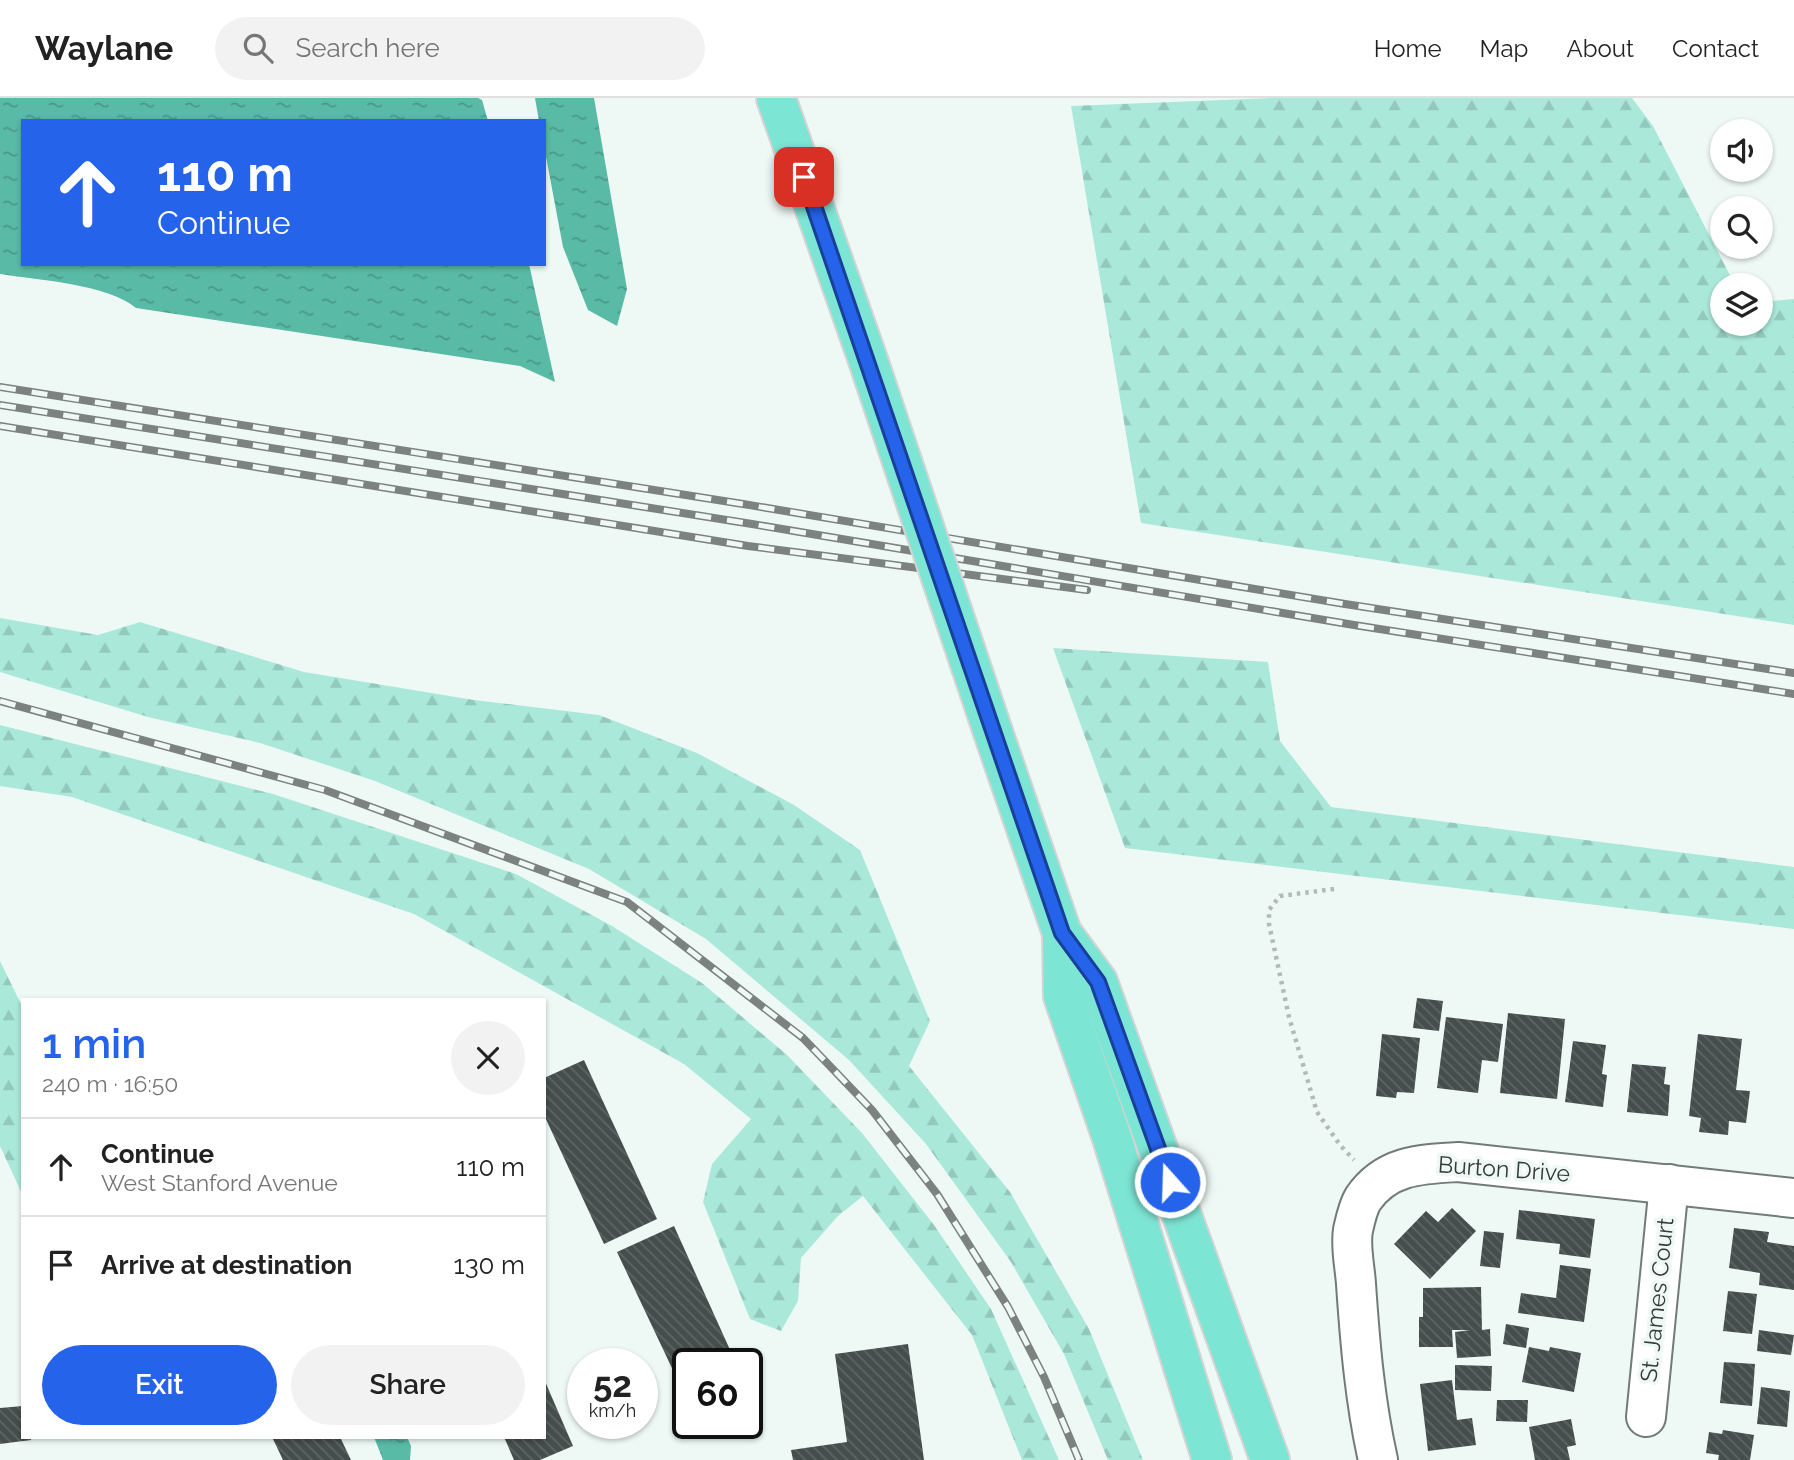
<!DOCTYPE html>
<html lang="en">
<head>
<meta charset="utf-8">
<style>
	body { margin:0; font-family:Raleway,sans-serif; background:#f2f2f2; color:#222; height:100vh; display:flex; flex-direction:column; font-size:26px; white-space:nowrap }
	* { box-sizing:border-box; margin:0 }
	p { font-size:23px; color:#767676 }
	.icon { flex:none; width:38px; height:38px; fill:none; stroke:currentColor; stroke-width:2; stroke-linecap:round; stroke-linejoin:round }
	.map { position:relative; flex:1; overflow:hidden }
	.panel { position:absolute; left:21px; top:900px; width:525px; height:441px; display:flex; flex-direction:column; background:#fff; border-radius:0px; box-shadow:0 2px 5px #0004 }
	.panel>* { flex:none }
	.guide { position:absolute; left:21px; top:21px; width:525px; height:147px; border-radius:0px; box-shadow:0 2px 5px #0004; background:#2563eb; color:#fff; overflow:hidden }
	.buttons { position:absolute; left:1710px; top:21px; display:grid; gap:14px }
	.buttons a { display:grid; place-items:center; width:63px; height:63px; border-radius:50%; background:#fff; box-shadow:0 2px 5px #0004; font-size:35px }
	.speed { position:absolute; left:567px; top:1250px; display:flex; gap:14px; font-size:35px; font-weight:700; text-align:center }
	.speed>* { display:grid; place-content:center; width:91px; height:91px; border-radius:50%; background:#fff; box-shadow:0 2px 5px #0004; line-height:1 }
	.speed small { font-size:18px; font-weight:400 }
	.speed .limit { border:4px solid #111; border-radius:10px; background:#fff; color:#111 }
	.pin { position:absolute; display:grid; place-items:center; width:60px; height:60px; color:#fff; margin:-30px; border-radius:14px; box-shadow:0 4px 10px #0006 }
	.me { position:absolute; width:77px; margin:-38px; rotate:340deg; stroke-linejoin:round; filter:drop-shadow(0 0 5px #0008) }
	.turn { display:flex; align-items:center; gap:24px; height:147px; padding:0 21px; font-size:32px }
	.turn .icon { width:91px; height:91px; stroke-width:2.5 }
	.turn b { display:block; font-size:49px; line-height:60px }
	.round { display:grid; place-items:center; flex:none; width:74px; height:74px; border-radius:37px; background:#f2f2f2 }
	.head { display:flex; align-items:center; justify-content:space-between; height:119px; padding:0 21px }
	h1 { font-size:42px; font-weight:600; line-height:52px; color:#2563eb }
	.button { display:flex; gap:14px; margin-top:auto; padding:14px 21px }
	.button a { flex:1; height:80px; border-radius:42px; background:#2563eb; color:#fff; font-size:28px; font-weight:600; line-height:80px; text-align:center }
	.button a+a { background:#f2f2f2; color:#222 }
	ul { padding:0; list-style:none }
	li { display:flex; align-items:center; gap:21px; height:98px; padding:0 21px; border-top:2px solid #e0e0e0 }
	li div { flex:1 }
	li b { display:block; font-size:26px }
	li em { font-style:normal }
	header { display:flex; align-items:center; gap:42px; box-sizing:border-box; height:98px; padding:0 35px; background:#fff; border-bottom:2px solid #e0e0e0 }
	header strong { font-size:33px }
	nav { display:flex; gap:38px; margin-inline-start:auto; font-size:24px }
	.search { width:490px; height:63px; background:#f2f2f2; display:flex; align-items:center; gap:18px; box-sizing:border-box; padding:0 24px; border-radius:38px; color:#767676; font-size:26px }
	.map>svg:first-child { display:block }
	.forest { fill:url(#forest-firs) }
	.water { fill:url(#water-ripples) }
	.building { fill:url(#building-back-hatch) }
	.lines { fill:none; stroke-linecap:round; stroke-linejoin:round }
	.minor-casing { stroke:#717b79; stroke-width:42 }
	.major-casing { stroke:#d3d4d3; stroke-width:42 }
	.path { stroke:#b1bab7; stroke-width:4.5; stroke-dasharray:3.5 5; stroke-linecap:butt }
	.minor { stroke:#fff; stroke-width:38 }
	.major { stroke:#7de5d4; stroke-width:38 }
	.rail-casing { stroke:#7b8280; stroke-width:8 }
	.rail { stroke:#eef9f6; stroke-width:5; stroke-dasharray:16; stroke-linecap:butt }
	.major-bridge-casing { stroke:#d3d4d3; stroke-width:42; stroke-linecap:butt }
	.major-bridge { stroke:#7de5d4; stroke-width:38 }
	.route-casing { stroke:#184099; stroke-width:18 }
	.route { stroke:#2563eb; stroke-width:12 }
	.labels { text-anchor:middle; stroke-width:7; stroke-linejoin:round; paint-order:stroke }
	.street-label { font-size:23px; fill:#363a39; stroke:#eef9f6 }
</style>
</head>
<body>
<header>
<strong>Waylane</strong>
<div class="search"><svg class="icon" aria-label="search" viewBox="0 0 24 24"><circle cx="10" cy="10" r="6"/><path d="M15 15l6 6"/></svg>Search here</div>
<nav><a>Home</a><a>Map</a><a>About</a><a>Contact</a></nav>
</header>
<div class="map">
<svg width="1794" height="1362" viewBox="0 0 1794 1362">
	<defs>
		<pattern id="forest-firs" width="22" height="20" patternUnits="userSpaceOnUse" patternTransform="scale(1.75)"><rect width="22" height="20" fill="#aae9da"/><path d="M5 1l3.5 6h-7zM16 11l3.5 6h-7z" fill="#93c9bc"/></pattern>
		<pattern id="water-ripples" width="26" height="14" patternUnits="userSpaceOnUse" patternTransform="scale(1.75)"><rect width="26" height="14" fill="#59baa6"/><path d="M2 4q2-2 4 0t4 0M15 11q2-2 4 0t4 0" fill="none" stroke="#4a9888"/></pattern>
		<pattern id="building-back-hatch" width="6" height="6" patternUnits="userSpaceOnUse" patternTransform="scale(1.75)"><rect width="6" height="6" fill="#454e4c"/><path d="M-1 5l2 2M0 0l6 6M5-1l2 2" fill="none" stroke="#5e6664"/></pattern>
	</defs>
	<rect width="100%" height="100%" fill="#eef9f6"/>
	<g class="forest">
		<path d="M1272,0H1632L1653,28L1735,187H1722V226H1760L1761,200L1773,203L1794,201V527L1141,425L1071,8Z"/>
		<path d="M0,520L98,537L140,524L304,574L474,602L599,617L697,655L794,707L860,752L930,923L909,968L1010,1094L1089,1231L1143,1362H1108L1064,1256L1011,1164L926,1046L849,962L706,841L589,771L375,683L260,645L148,619L0,574Z"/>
		<path d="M1053,550L1268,564L1280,643L1331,709L1794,769V831L1125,750Z"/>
		<path d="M0,627L273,696L516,776L612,828L702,885L786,956L862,1035L934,1127L991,1211L1059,1362H1022L972,1237L863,1098L838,1118L801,1160L798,1203L781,1233L750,1221L703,1104L712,1066L751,1021L684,966L414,816L72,699L0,688Z"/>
		<path d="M0,863L23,910V1098L0,1048Z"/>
	</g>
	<g class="water">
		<path d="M0,0H478L482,2L488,23H23V166H529L555,284L520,268L136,210C108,186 37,182 0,176Z"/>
		<path d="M535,0H594L627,191L617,228L588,212L563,149L544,48V23H539Z"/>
		<path d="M374,1339H407L411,1348L410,1362H383Z"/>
	</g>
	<g class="building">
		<path d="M1417,900L1443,903L1439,933L1413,930Z"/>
		<path d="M1508,915L1565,921L1557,1001L1500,995Z"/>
		<path d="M1446,919L1503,926L1498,964L1482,962L1478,995L1437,990Z"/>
		<path d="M1382,936L1420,940L1414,995L1397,994L1396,1000L1376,998Z"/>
		<path d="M1698,936L1742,941L1736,992L1750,993L1746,1025L1729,1023L1728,1037L1699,1034L1701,1020L1689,1018Z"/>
		<path d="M1573,943L1606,947L1602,976L1607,977L1603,1009L1565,1004Z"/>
		<path d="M584,962L657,1121L604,1146L544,1017V980Z"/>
		<path d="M1632,966L1666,969L1664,986L1670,987L1668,1018L1627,1014Z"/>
		<path d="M1452,1110L1476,1133L1430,1181L1394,1146L1426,1113L1438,1124Z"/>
		<path d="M1519,1112L1595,1121L1590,1160L1559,1156L1560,1146L1516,1141Z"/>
		<path d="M674,1128L736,1265H688V1304L617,1154Z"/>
		<path d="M1734,1130L1769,1134L1767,1144L1794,1148V1192L1759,1187L1760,1175L1729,1170Z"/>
		<path d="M1484,1133L1504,1135L1500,1170L1480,1168Z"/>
		<path d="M1560,1167L1591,1171L1584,1224L1518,1215L1521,1195L1556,1200Z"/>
		<path d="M1481,1189L1482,1232L1490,1231L1491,1258L1457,1260L1455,1234L1470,1232H1452L1453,1249H1419V1219H1423V1190Z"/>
		<path d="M1728,1193L1757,1196L1752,1236L1723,1233Z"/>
		<path d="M1506,1226L1529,1230L1526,1250L1503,1246Z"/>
		<path d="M1759,1232L1794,1237L1791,1257L1757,1253Z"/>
		<path d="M908,1246L924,1362H793L791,1352L847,1344L835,1256Z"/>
		<path d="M1529,1249L1549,1253L1550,1249L1581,1255L1574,1294L1522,1284Z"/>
		<path d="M1724,1264L1755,1266L1752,1308L1720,1305Z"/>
		<path d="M1455,1267L1492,1268L1491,1293L1455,1292Z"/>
		<path d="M544,1281L573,1348L540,1362H514L504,1339H544Z"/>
		<path d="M1452,1282L1457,1322L1472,1320L1476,1347L1428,1353L1420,1286Z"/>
		<path d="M1761,1289L1790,1293L1787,1329L1757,1326Z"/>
		<path d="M1497,1302H1528L1527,1324L1496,1323Z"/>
		<path d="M23,1308V1339H31V1342L0,1346V1310Z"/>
		<path d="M1571,1321L1576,1347L1567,1349L1570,1362H1535L1529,1329Z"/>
		<path d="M1723,1332L1754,1337L1750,1362H1718L1719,1357L1706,1355L1709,1334L1722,1336Z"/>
		<path d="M272,1339H340L351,1362H283Z"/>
	</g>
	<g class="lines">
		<g class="minor-casing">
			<g id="minor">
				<path d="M1646,1319L1669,1086"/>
				<path d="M1378,1362C1365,1304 1360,1245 1356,1186C1355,1169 1350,1149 1353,1132C1355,1123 1358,1109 1363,1101C1386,1067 1421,1066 1458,1064L1794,1100"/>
			</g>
		</g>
		<g class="major-casing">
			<g id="major">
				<path d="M776,0L868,262"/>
				<path d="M993,634L1062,835L1098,884L1270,1362"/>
				<path d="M1062,835L1063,898L1112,1040L1212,1362"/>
			</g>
		</g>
		<path class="path" d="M1334,791L1280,798L1269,812V826L1289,919L1317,1014L1340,1047L1354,1062"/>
		<use href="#minor" class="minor"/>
		<use href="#major" class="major"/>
		<g class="rail-casing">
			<g id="rail">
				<path d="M0,289L743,406L1345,506L1794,575"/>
				<path d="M0,307L752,426L1354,527L1794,596"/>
				<path d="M0,328L748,448L1087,492"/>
				<path d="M0,603L325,692L627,804L803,940L872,1012L937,1096L1008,1209L1044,1279L1079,1362"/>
			</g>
		</g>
		<use href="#rail" class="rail"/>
		<g class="major-bridge-casing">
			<path id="major-bridge" d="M868,262L993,634"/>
		</g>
		<use href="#major-bridge" class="major-bridge"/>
	</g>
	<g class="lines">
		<g class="route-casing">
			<path id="route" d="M804,79L1062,835L1098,884L1170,1084"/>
		</g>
		<use href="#route" class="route"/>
	</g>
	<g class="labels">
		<g class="street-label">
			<text transform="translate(1504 1071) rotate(4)" y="8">Burton Drive</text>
			<text transform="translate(1657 1202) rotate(-84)" y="8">St. James Court</text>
		</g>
	</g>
</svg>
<div class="buttons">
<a><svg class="icon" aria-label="sound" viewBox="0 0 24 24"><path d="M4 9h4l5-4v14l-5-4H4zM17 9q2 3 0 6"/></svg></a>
<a><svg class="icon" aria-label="search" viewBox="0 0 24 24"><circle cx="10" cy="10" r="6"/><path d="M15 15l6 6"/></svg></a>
<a><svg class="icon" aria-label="layers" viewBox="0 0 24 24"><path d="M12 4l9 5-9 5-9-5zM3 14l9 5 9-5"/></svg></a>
</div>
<div class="speed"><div>52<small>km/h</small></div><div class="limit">60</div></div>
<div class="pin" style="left:804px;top:79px;background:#d93025"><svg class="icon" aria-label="arrive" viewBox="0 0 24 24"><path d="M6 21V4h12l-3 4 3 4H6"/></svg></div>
<svg class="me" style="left:1170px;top:1084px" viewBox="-20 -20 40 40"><circle r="17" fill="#2563eb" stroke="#fff" stroke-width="3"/><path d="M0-11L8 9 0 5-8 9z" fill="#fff"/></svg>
<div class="guide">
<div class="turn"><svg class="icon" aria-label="ahead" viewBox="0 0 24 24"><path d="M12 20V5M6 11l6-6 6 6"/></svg><div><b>110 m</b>Continue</div></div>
</div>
<section class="panel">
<div class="head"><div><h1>1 min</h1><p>240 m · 16:50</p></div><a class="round"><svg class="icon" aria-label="close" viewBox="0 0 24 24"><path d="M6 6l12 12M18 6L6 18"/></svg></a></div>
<ul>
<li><svg class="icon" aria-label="ahead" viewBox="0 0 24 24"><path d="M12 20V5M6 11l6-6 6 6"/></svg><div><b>Continue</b><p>West Stanford Avenue</p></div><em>110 m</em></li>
<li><svg class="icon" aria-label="arrive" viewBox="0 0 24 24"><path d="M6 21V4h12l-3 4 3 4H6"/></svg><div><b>Arrive at destination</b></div><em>130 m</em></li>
</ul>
<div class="button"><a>Exit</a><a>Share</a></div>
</section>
</div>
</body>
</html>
